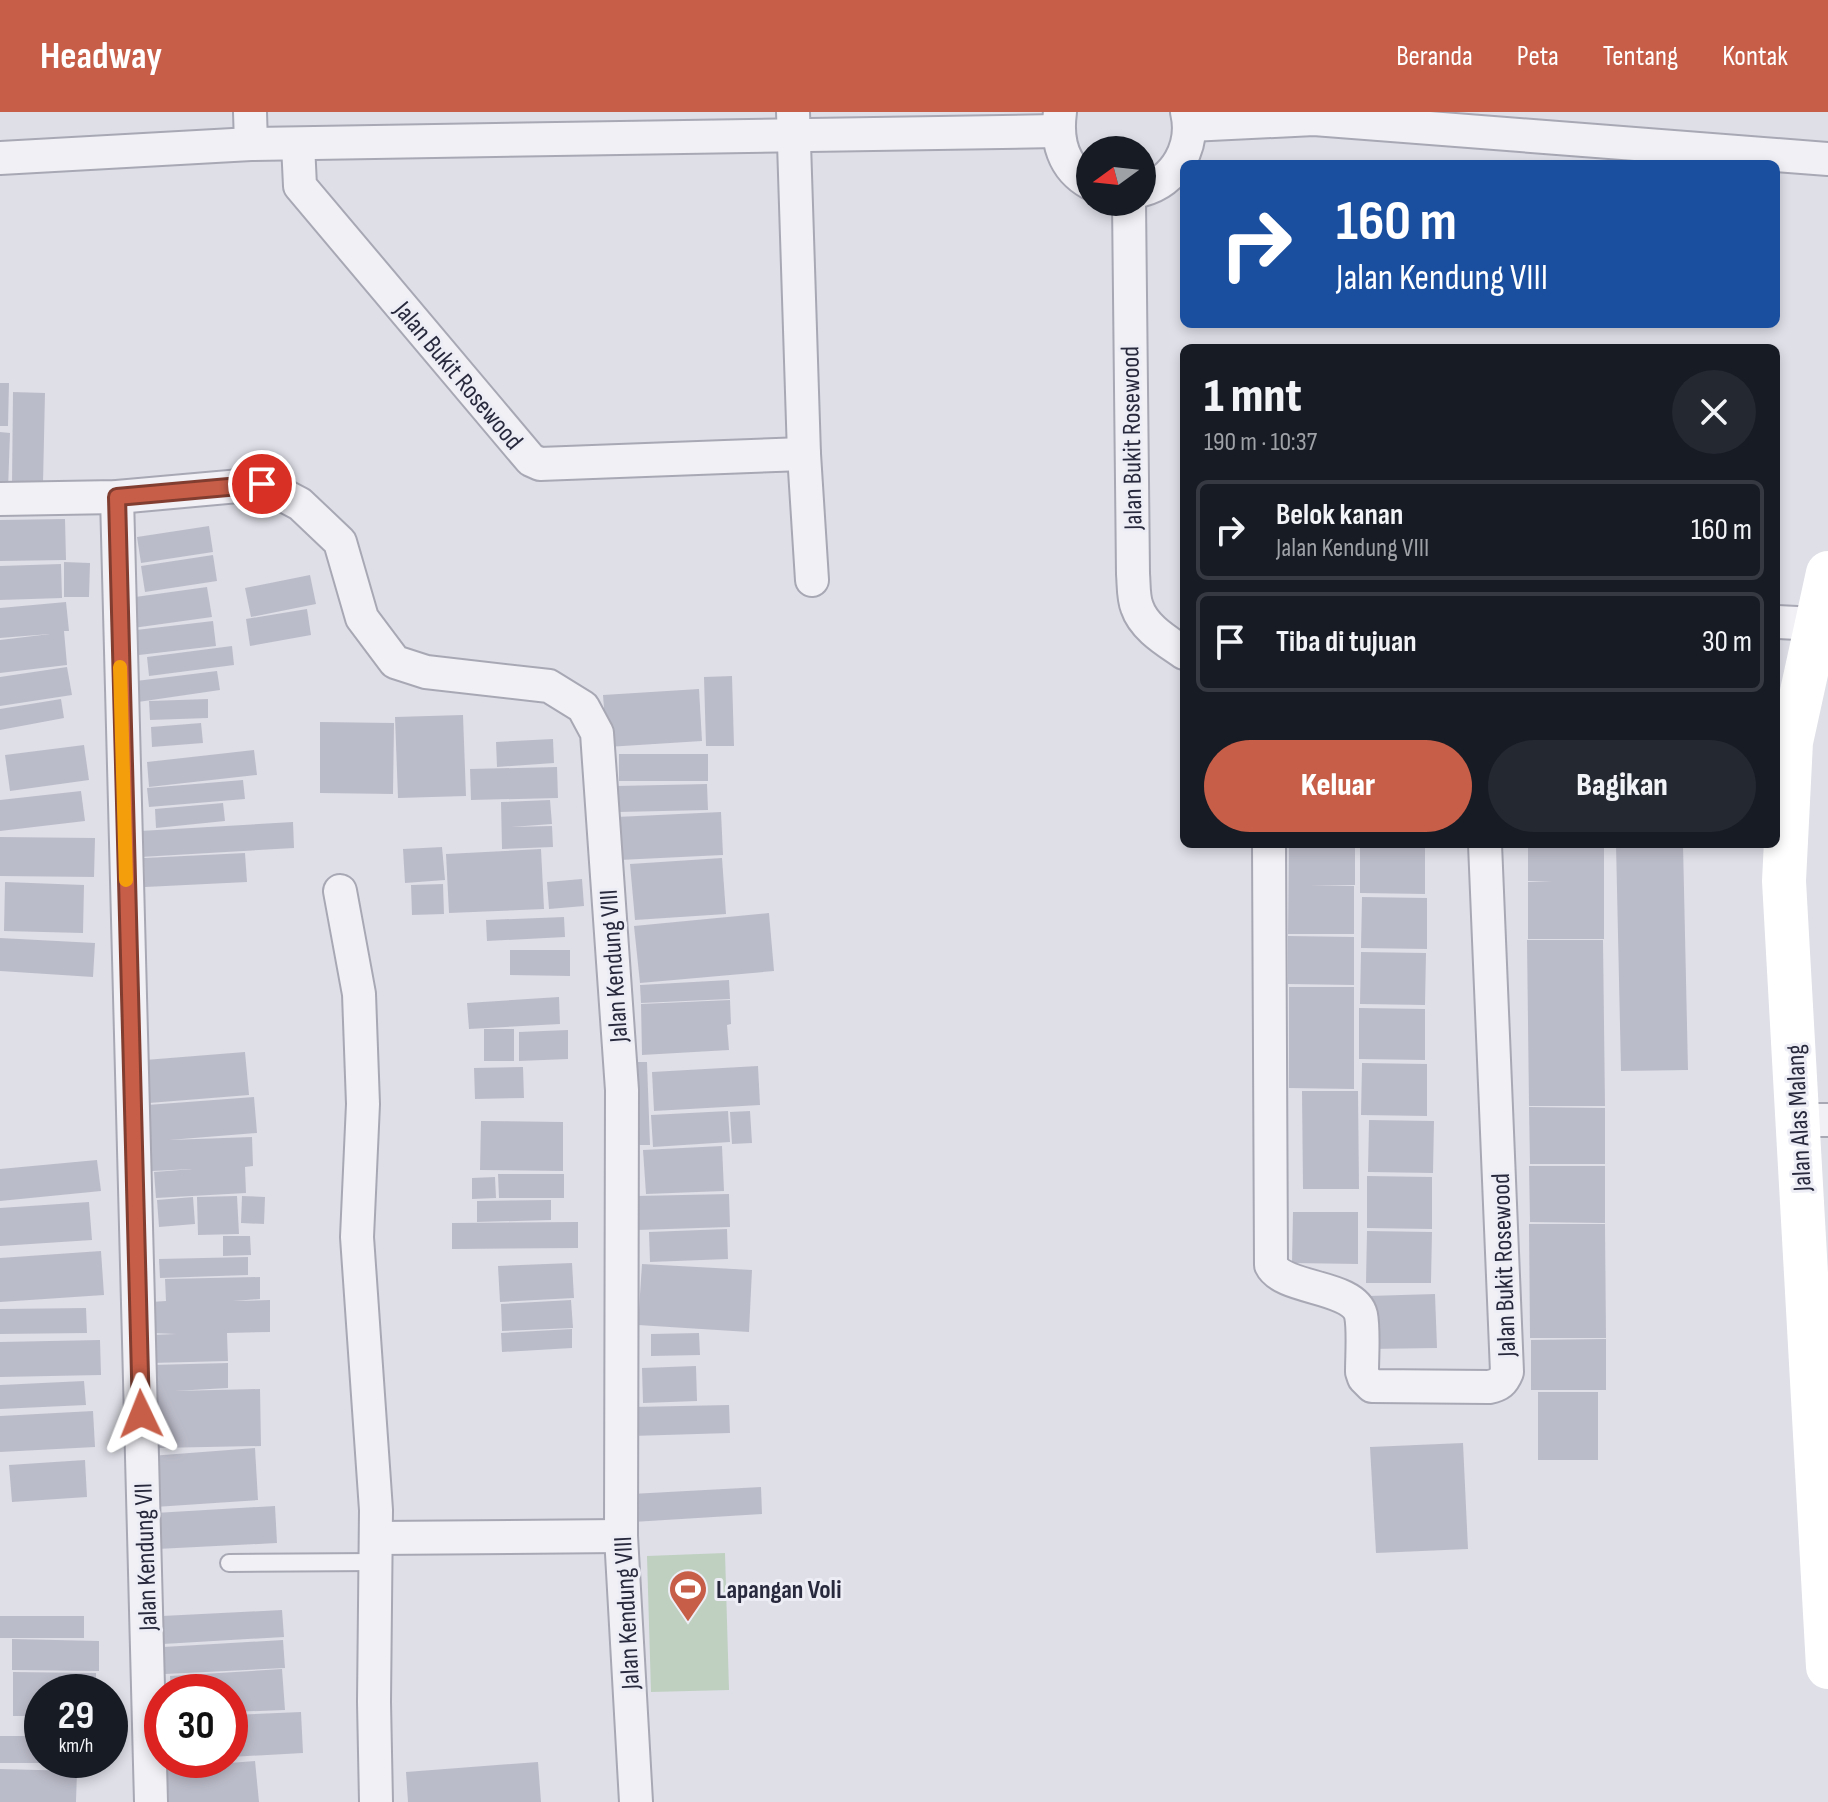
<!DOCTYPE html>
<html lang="id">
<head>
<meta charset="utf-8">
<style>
	body { margin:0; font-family:"Sofia Sans Condensed",sans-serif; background:#242831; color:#f1f3f6; height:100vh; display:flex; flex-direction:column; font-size:30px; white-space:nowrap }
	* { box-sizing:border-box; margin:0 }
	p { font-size:26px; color:#9ea1a6 }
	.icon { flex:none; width:44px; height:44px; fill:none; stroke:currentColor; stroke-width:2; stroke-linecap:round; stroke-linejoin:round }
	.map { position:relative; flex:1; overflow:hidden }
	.details { position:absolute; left:1180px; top:232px; width:600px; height:504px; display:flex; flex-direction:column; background:#171b24; border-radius:12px; box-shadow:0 4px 12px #0003 }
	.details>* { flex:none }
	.hud { position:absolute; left:1180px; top:48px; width:600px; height:168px; border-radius:12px; box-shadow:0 4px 12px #0003; background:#1a4fa0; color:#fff; overflow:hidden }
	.needle { width:52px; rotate:255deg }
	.buttons { position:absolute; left:1076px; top:24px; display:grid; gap:16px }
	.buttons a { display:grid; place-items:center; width:80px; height:80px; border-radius:50%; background:#171b24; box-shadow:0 4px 12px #0003; font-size:40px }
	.speed { position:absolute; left:24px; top:1562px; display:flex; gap:16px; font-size:40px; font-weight:700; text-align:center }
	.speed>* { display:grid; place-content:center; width:104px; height:104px; border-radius:50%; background:#171b24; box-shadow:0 4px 12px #0003; line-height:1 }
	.speed small { font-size:20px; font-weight:400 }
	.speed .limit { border:12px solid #d22; background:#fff; color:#111 }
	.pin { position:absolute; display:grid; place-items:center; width:68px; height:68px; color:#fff; margin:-34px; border:4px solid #fff; border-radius:50%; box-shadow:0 2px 8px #0007 }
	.me { position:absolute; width:88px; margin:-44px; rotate:358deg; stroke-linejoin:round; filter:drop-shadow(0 0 6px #0008) }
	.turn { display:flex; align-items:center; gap:28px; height:168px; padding:0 24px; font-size:36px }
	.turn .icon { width:104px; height:104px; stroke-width:2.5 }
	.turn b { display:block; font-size:56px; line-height:68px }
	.round { display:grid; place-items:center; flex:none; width:84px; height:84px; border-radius:42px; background:#242831 }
	.overview { display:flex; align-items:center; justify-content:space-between; height:136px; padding:0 24px }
	h1 { font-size:48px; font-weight:800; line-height:60px }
	.cta { display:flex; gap:16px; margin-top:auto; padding:16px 24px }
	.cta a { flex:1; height:92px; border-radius:48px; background:#c75e48; color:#fff; font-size:32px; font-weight:800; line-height:92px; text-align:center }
	.cta a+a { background:#242831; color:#f1f3f6 }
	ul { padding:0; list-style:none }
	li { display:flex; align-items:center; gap:24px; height:100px; margin:0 16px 12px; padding:0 8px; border:4px solid #363941; border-radius:12px }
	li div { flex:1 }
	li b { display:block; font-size:30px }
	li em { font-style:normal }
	header { display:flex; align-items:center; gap:48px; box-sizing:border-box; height:112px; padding:0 40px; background:#c75e48; color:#fff }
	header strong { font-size:38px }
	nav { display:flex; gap:44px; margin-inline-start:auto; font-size:28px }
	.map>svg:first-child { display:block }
	.green { fill:#bfd0c1 }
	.building { fill:#bbbcc9 }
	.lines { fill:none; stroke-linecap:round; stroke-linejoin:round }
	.lane-casing { stroke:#a7a8b4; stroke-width:20 }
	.street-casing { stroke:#a7a8b4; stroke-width:36 }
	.lane { stroke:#f0f0f5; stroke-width:16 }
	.street { stroke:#f0f0f5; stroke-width:32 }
	.secondary { stroke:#fff; stroke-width:44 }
	.route-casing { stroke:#813d2f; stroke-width:20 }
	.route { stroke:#c75e48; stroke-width:14 }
	.slow { stroke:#f59e0b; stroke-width:14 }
	.labels { text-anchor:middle; stroke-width:6; stroke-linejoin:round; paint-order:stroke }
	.street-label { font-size:26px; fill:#28293d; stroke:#edeef5 }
	.poi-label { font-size:26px; font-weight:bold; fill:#28293d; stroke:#edeef5; text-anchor:start }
</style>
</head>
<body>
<header>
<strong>Headway</strong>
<nav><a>Beranda</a><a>Peta</a><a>Tentang</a><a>Kontak</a></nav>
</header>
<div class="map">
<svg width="1828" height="1690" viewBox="0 0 1828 1690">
	<rect width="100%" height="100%" fill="#dedfe7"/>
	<path class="green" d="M725,1441L729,1578L651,1580L647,1444Z"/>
	<g class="building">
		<path d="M0,271H9L8,314H0Z"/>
		<path d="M13,280L45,281L43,372H12Z"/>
		<path d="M0,320L10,321L8,378L0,377Z"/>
		<path d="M65,407L66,448L0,449V408Z"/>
		<path d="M209,414L213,440L141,451L137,425Z"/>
		<path d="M213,443L217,469L145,480L141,454Z"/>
		<path d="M64,450L90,451L89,485H64Z"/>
		<path d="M61,452L62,486L0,488V454Z"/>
		<path d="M310,463L316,492L251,505L245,476Z"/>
		<path d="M207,475L212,505L133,516L128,486Z"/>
		<path d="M66,490L69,519H64L67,553L0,561V528L50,522L0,526V496Z"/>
		<path d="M307,497L311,523L250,534L246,507Z"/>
		<path d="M213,509L216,534L139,543L136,518Z"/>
		<path d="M232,534L234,553L149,564L147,545Z"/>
		<path d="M67,555L72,583L0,594V565Z"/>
		<path d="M217,559L220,578L131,591L128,570Z"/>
		<path d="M732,564L734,634H706L704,565Z"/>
		<path d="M699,577L702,629L607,635L603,583Z"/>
		<path d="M61,587L64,606L0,618V597Z"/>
		<path d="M208,587V606L150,608L149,589Z"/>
		<path d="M463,603L466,684L398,686L395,605Z"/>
		<path d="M320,610L394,611L393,682L320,681Z"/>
		<path d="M201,611L203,631L152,635L151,615Z"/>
		<path d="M553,627L554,651L497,655L496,630Z"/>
		<path d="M84,633L89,668L10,679L5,643Z"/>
		<path d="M254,638L257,663L149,675L147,650Z"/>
		<rect x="619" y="642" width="89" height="27"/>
		<path d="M557,655L558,686L471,688L470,657Z"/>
		<path d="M243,668L245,687L149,695L147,676Z"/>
		<path d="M707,672L708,698L618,700L617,674Z"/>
		<path d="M81,679L85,709L0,719V688Z"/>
		<path d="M550,688L552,712L511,715L552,714L553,735L502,737L501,690Z"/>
		<path d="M223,691L225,709L156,716L155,697Z"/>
		<path d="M721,700L723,743L619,748L616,705Z"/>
		<path d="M293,710L294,736L141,745L140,719Z"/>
		<path d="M0,725L95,726L94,765L0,764Z"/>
		<path d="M1289,732H1355V773L1310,774H1354V822H1288Z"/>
		<path d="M1360,732H1425V782L1360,781Z"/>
		<path d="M1528,732H1604V827H1528V770L1552,769H1528Z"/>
		<path d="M1616,732H1683L1688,958L1621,959Z"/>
		<path d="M442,735L445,768L405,771L403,737Z"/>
		<path d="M541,737L544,797L449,801L446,742Z"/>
		<path d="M245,741L247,770L145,775L144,746Z"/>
		<path d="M722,746L726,802L635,808L630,752Z"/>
		<path d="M582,767L584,794L549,797L547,770Z"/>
		<path d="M5,770L84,773L83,821L4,819Z"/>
		<path d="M443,772L444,802L412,803L411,773Z"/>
		<path d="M1362,785L1427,786V837L1361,836Z"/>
		<path d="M769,801L774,859L640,871L634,814Z"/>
		<path d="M564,805L565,825L487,829L486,808Z"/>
		<path d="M1288,824L1354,825V873L1288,872Z"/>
		<path d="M0,826L95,831L93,865L0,859Z"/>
		<path d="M1527,828H1603L1605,994H1529Z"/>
		<path d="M510,838H570V864L510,863Z"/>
		<path d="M1361,840L1426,841L1425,893L1360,892Z"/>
		<path d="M729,868L730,887L641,891L640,873Z"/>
		<path d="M1289,875H1354V977L1289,976Z"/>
		<path d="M559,885L560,912L469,917L467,891Z"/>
		<path d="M730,888L731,912L727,913L729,938L642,943L641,892Z"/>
		<path d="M1359,896L1425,897V948L1359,947Z"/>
		<rect x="484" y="917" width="30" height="32"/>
		<path d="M568,918V947L519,949V920Z"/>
		<path d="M245,940L249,983L149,991L145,948Z"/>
		<path d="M635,950H647L650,1033H639Z"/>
		<path d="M1362,951L1427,952V1004L1361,1003Z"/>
		<path d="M758,954L760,993L654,999L652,960Z"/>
		<path d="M523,955L524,986L475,987L474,956Z"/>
		<path d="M1302,979H1358L1359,1077H1303Z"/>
		<path d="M254,985L257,1021L169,1028L252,1025L253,1054L245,1055L246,1081L156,1086L154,1060L193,1057L152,1059L147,993Z"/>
		<path d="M1529,995L1605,996V1052H1530Z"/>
		<path d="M728,999L730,1030L653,1035L651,1003Z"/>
		<path d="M750,999L752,1031L732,1032L730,1000Z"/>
		<path d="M1369,1008L1434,1009L1433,1061L1368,1060Z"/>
		<path d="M481,1009L563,1010V1059L480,1058Z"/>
		<path d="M722,1034L724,1079L646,1082L643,1038Z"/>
		<path d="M97,1048L101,1079L0,1089V1057Z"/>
		<path d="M1529,1054H1605V1111L1530,1110Z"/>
		<path d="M498,1062H564V1086H499Z"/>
		<path d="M1367,1064L1432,1065V1117L1367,1116Z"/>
		<path d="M495,1065L496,1086L472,1087V1066Z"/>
		<path d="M729,1082L730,1115L637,1118L636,1084Z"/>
		<path d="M237,1084L239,1122L198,1123L197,1085Z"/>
		<path d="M242,1084L265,1085L264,1112L241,1111Z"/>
		<path d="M193,1085L195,1112L159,1115L157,1088Z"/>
		<path d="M551,1088V1108L477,1110V1089Z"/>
		<path d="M89,1090L92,1128L0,1134V1096Z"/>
		<path d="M1293,1100H1358V1152L1292,1151Z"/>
		<path d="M578,1110V1136L452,1137V1111Z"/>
		<path d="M1529,1112H1605L1606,1226H1530Z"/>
		<path d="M727,1117L728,1147L650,1150L649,1120Z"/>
		<path d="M1367,1119L1432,1120L1431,1171H1366Z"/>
		<path d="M223,1124H250L251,1143L223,1144Z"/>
		<path d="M101,1139L104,1183L0,1190V1146Z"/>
		<path d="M248,1145V1163L160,1166L159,1147Z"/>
		<path d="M572,1151L574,1186L500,1190L498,1154Z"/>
		<path d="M642,1152L752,1158L749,1220L638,1213Z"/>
		<path d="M260,1165V1187L233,1189L270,1188V1220L227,1221L228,1249L151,1251L150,1223L176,1222L151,1221L150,1190L166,1189L165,1167Z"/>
		<path d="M1435,1182L1437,1236L1369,1237L1368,1184Z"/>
		<path d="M571,1188L573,1216L502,1219L501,1192Z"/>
		<path d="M86,1196L87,1221L0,1222V1197Z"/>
		<path d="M572,1217V1236L502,1240L501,1221Z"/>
		<path d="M699,1221L700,1243L651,1244V1222Z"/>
		<path d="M1606,1227V1278H1531V1228Z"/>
		<path d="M100,1228L101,1263L0,1265V1230Z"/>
		<path d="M228,1251V1276L174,1279L260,1277L261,1334L157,1336L151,1253Z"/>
		<path d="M696,1254L697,1289L643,1291L642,1256Z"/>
		<path d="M84,1269L86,1293L0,1297V1273Z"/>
		<rect x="1538" y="1280" width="60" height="68"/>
		<path d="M729,1293L730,1321L632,1324V1295Z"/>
		<path d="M93,1299L95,1335L0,1340V1304Z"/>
		<path d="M1463,1331L1468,1437L1376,1441L1370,1335Z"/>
		<path d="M255,1336L258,1388L155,1395L150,1344Z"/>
		<path d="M85,1348L87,1385L12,1390L9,1353Z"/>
		<path d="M761,1375L762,1402L633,1410L631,1382Z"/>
		<path d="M275,1394L277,1431L157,1437L155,1401Z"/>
		<path d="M282,1498L284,1525L163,1532L162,1504Z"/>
		<rect x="0" y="1504" width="84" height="22"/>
		<path d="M12,1527L99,1529V1559L12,1558Z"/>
		<path d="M283,1528L285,1556L165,1562L163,1535Z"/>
		<path d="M282,1557L285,1598L230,1600V1580H171L170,1564Z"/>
		<path d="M13,1560L96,1561V1580H42V1604H13Z"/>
		<path d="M301,1600L303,1641L230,1645V1603Z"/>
		<rect x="0" y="1624" width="42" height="27"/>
		<path d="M255,1649L259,1690H169L166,1656Z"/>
		<path d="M538,1650L541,1690H408L406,1660Z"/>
		<path d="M0,1657L77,1659L76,1690H0Z"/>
	</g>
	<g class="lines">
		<g class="lane-casing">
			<path id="lane" d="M229,1451L376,1450"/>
		</g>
		<g class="street-casing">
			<g id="street">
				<path d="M250,0L251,32"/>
				<path d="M793,0L804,342L812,468"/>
				<path d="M1060,0C1056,29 1063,56 1090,71"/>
				<path d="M1190,13L1314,7L1828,47"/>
				<path d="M298,32L300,74L531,348L540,352L804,342"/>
				<path d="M0,46L251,32L1057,19"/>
				<path d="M1142,78C1176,69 1195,34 1187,0"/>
				<path d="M1129,90L1133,462C1134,473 1133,485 1137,495C1144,516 1167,529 1184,541"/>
				<path d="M117,385L151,1690"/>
				<path d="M0,387L117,385L262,372L300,392L340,430L362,506L395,550L426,560L549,574L583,595L597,621L622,978L621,1424L636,1690"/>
				<path d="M1776,510L1816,512"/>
				<path d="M1269,732L1271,1153C1283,1178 1354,1173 1361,1203C1364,1218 1362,1244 1362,1260L1364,1266L1372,1274L1489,1275C1499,1273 1503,1270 1507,1260L1485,732"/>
				<path d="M340,779L359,882L363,992L357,1125L376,1398L374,1590L376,1690"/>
				<path d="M1798,1008H1828"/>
				<path d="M376,1426L621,1424"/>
			</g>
		</g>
		<use href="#lane" class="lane"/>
		<use href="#street" class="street"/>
		<path class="secondary" d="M1828,461L1791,630L1784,769L1828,1555"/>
	</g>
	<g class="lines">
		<g class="route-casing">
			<path id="route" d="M141,1302L117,385L262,372"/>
		</g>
		<use href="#route" class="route"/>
		<path class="slow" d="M120,555L126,768"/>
	</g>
	<defs>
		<g id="stadium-pin" transform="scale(2)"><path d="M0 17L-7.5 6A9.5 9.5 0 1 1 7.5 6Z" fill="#c75e48" stroke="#edeef5"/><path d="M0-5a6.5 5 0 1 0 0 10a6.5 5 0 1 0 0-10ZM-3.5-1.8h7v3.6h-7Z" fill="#fff"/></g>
	</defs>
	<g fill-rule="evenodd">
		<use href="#stadium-pin" x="688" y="1477"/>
	</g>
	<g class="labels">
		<g class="street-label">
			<text transform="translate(459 263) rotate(50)" y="9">Jalan Bukit Rosewood</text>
			<text transform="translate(1131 326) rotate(-91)" y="9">Jalan Bukit Rosewood</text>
			<text transform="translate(613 854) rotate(-94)" y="9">Jalan Kendung VIII</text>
			<text transform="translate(1798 1006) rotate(-93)" y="9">Jalan Alas Malang</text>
			<text transform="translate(1503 1153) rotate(-92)" y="9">Jalan Bukit Rosewood</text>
			<text transform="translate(145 1445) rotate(-92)" y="9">Jalan Kendung VII</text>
			<text transform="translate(626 1501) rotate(-93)" y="9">Jalan Kendung VIII</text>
		</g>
		<g class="poi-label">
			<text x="716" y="1486">Lapangan Voli</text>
		</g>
	</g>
</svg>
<div class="buttons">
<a><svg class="needle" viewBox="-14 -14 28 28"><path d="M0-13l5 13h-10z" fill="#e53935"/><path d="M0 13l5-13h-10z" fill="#9ea1a6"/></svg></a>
</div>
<div class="speed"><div>29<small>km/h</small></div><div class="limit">30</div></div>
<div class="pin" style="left:262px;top:372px;background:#d93025"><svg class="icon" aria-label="arrive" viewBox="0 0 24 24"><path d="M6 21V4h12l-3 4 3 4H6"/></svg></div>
<svg class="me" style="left:141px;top:1302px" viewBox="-20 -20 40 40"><path d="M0-17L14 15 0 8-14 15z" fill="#c75e48" stroke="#fff" stroke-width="4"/></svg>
<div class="hud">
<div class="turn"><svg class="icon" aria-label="right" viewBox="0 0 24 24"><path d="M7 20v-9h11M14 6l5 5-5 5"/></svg><div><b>160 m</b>Jalan Kendung VIII</div></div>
</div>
<section class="details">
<div class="overview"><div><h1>1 mnt</h1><p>190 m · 10:37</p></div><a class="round"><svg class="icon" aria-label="close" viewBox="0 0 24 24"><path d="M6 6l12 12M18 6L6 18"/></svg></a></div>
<ul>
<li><svg class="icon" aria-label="right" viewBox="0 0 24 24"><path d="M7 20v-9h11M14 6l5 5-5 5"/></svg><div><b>Belok kanan</b><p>Jalan Kendung VIII</p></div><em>160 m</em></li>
<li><svg class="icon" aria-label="arrive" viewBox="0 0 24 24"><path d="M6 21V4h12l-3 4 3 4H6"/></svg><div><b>Tiba di tujuan</b></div><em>30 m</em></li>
</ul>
<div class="cta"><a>Keluar</a><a>Bagikan</a></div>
</section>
</div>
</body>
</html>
